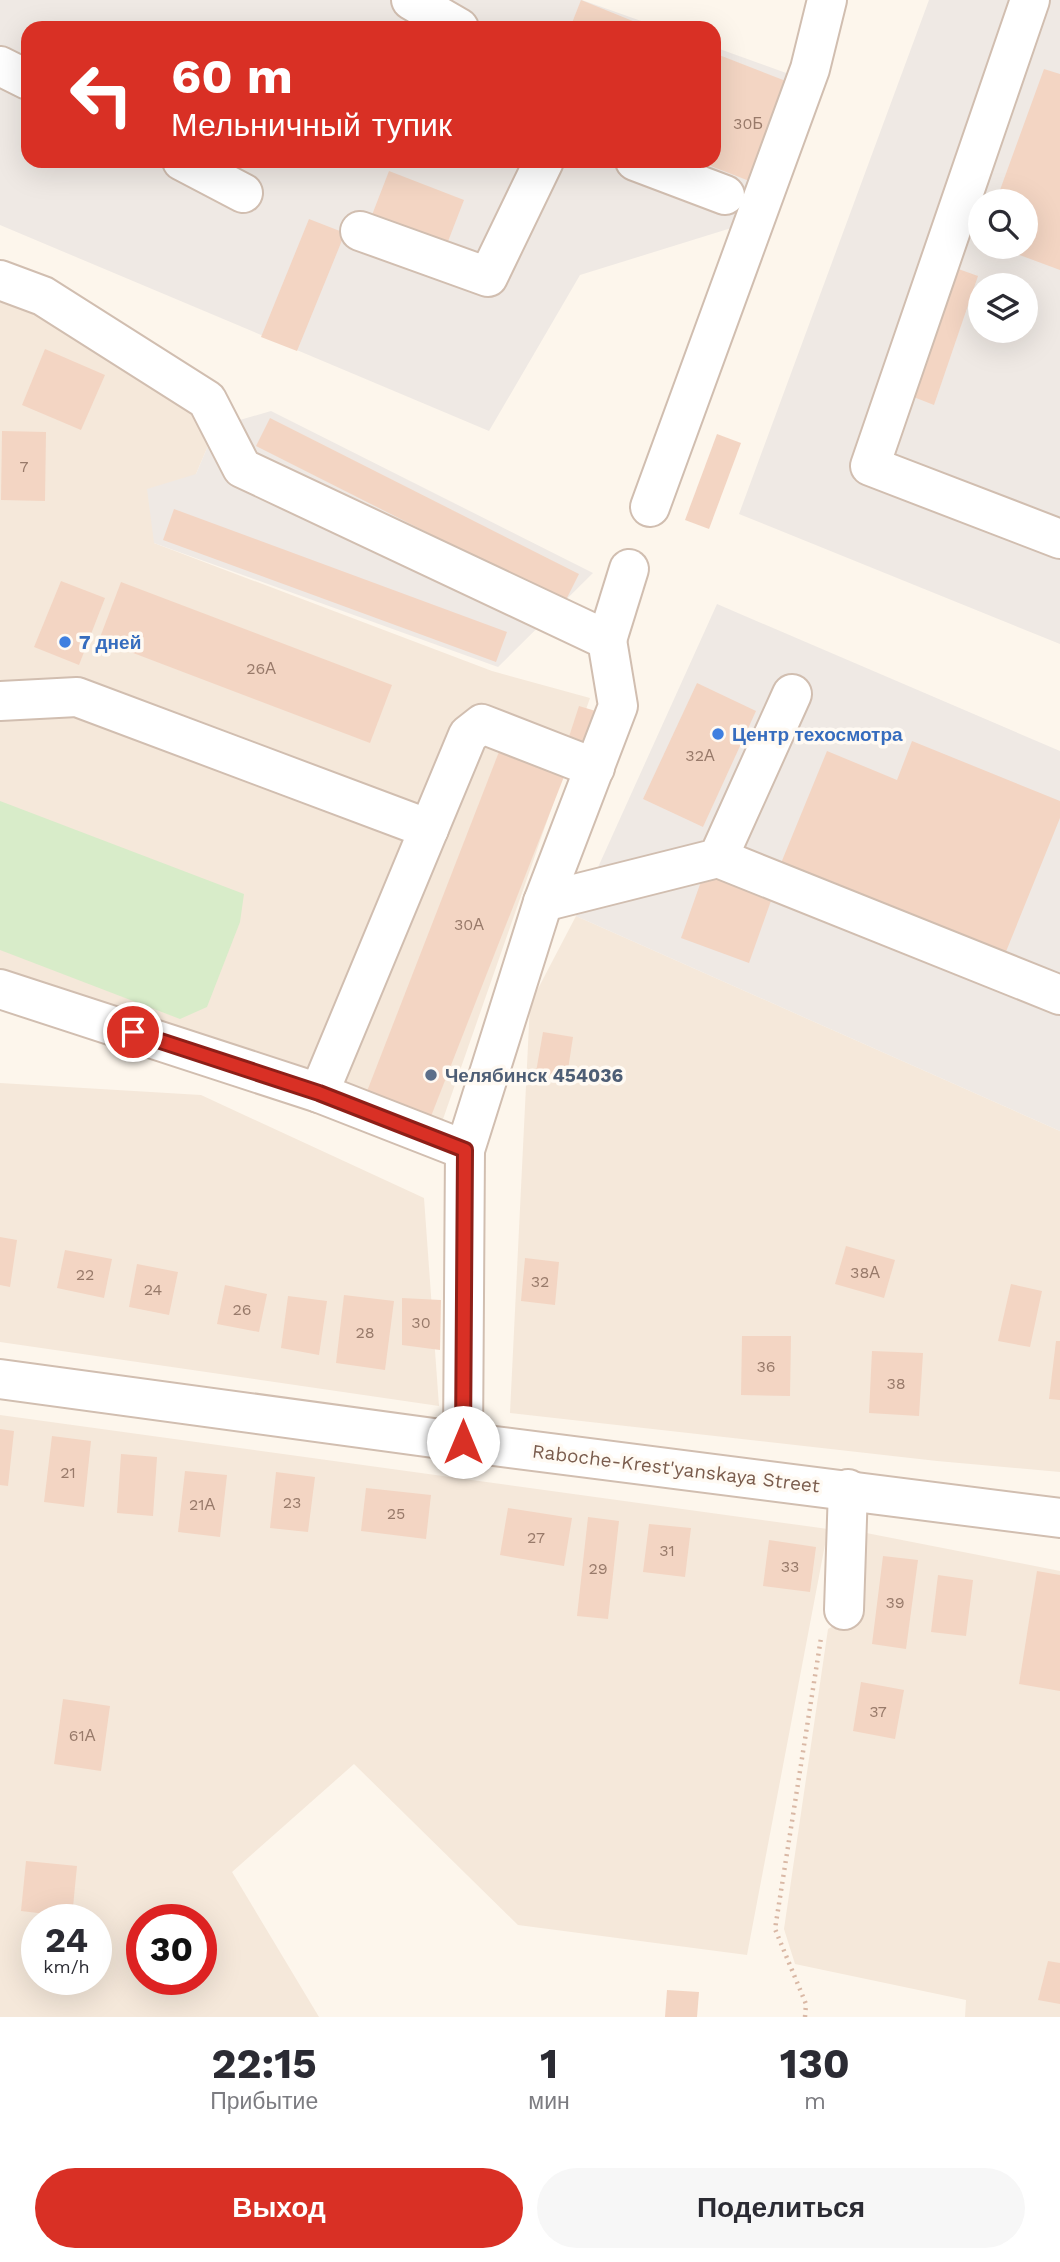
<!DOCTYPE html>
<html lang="ru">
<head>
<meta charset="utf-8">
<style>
	body { margin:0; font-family:"Work Sans",sans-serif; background:#f7f7f7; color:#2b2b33; height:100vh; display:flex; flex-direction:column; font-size:26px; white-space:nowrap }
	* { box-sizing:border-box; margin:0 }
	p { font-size:23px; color:#7c7c81 }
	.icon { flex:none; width:38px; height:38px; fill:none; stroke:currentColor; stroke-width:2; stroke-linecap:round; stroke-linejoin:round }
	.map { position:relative; height:2017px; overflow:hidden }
	.sheet { display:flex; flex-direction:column; background:#fff; flex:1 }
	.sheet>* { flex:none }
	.hud { position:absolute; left:21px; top:21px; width:700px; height:147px; border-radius:21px; box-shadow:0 7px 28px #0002; background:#d93025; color:#fff; overflow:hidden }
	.tools { position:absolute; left:968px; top:189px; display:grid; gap:14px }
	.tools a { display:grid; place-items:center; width:70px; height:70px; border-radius:50%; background:#fff; box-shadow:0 7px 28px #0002; font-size:35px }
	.speed { position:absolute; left:21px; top:1904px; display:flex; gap:14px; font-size:35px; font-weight:700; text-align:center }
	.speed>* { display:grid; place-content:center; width:91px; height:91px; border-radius:50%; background:#fff; box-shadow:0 7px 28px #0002; line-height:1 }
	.speed small { font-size:18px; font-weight:400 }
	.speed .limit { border:10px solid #d22; background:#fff; color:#111 }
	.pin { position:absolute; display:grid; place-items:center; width:60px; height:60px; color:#fff; margin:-30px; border:4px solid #fff; border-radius:50%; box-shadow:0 2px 7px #0007 }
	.me { position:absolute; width:77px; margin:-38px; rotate:0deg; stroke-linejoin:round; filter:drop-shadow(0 0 5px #0008) }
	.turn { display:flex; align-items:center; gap:24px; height:147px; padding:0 35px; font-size:32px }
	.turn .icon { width:91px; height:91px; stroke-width:2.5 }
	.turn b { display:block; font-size:49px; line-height:60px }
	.eta { display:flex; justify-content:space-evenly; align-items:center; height:119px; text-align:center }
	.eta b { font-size:42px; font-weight:700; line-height:49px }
	.action { display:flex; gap:14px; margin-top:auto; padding:14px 35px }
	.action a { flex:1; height:80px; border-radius:42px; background:#d93025; color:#fff; font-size:28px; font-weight:700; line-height:80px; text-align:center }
	.action a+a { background:#f7f7f7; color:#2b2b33 }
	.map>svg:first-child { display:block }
	.residential { fill:#f5e8da; fill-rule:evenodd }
	.industrial { fill:#efe9e4; fill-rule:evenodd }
	.green { fill:#d8ecc9 }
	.building { fill:#f3d5c3 }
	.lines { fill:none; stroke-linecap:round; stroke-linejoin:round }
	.minor-casing { stroke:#d1beb0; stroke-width:42 }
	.path { stroke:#d9b8a5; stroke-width:4.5; stroke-dasharray:2 5; stroke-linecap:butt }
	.minor { stroke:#fff; stroke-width:38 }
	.route-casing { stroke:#8d1f18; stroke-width:18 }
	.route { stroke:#d93025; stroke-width:12 }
	.shop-dot { fill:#3f7fe0; stroke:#fffaf3; stroke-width:2.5 }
	.service-dot { fill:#5c6f8a; stroke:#fffaf3; stroke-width:2.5 }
	.labels { text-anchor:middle; stroke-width:7; stroke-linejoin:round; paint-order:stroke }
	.number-label { font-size:16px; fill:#987a6a }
	.shop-label { font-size:19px; font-weight:bold; fill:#366cbe; stroke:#fffaf3; text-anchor:start }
	.service-label { font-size:19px; font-weight:bold; fill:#4e5e75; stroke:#fffaf3; text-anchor:start }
	.street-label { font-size:19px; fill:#7a5c4d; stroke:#fffaf3 }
</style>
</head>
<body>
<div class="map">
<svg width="1060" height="2017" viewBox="0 0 1060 2017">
	<rect width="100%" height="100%" fill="#fdf6ec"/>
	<g class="residential">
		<path d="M0,296L69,322L216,427L196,474L154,543L492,671L590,698L442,1122L0,976Z"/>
		<path d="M576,916L1060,1131V1472L937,1461L510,1413L530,1004Z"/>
		<path d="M0,1083L201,1095L424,1198L439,1406L0,1342Z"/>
		<path d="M0,1415L828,1529L747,1955L518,1925L354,1764L232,1872L319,2017H0ZM37,1920H96V1979H37ZM142,1920H201V1979H142Z"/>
		<path d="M851,1530L1060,1571V2017H965L966,2000L795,1964L784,1929L828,1629L851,1616Z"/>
	</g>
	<g class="industrial">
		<path d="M0,0H582L661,28H28V161H714V47L800,78L741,225L580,275L489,431L0,225Z"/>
		<path d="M929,0H1060V644L739,514ZM980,201H1026V247H980ZM980,285H1026V331H980Z"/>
		<path d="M271,411L593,573L498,667L154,543L147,489L196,474L216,427Z"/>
		<path d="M717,604L1060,751V1131L576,916Z"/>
	</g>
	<path class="green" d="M0,801L244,894L240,922L207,1007L180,1019L0,950Z"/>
	<g class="building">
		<path d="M581,0L650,28H570Z"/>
		<path d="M714,53L796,85L757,184L698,161H714Z"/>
		<path d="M1044,69L1060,74V270L998,247H1026V201H996Z"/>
		<path d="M389,171L464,200L447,244L372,215Z"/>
		<path d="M309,219L345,233L297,351L261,337Z"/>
		<path d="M950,266L978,276L934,405L906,394Z"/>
		<path d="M45,349L105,375L81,430L22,405Z"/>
		<path d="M270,418L579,574L565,602L256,446Z"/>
		<path d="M2,431L46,432L45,501L1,500Z"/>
		<path d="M717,434L741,443L709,529L685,520Z"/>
		<path d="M174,509L507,632L496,662L163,540Z"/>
		<path d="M61,581L105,598L79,665L34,647Z"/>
		<path d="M121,582L392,685L370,743L99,640Z"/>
		<path d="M697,683L756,711L703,827L643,799Z"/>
		<path d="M579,706L599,712L586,752L566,746Z"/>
		<path d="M912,741L1060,801V818L1003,959L779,868L827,751L897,780Z"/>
		<path d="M502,744L567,769L428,1124L364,1099Z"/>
		<path d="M704,873L772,898L749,963L681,938Z"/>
		<path d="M543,1032L573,1037L567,1076L536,1072Z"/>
		<path d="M0,1237L17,1240L10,1287L0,1285Z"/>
		<path d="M846,1246L895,1260L884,1298L835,1284Z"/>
		<path d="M65,1250L112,1259L104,1298L57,1288Z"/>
		<path d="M525,1258L559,1262L555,1305L521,1301Z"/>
		<path d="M137,1264L178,1272L169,1315L129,1307Z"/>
		<path d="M1011,1284L1042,1291L1030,1347L998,1341Z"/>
		<path d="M225,1285L267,1294L259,1332L217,1324Z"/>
		<path d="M344,1295L394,1301L385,1370L336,1363Z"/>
		<path d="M288,1296L327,1301L319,1355L281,1348Z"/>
		<path d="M402,1298L441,1300L440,1350L402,1345Z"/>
		<path d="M742,1336H791L790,1396L741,1395Z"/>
		<path d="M1056,1341H1060V1400L1049,1399Z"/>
		<path d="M872,1351L923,1353L919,1416L869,1413Z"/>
		<path d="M0,1429L14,1431L8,1486L0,1485Z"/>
		<path d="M52,1436L91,1441L84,1507L44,1502Z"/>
		<path d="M121,1454L157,1457L153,1516L117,1513Z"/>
		<path d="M185,1471L227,1475L220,1537L178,1532Z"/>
		<path d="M276,1472L315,1477L308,1532L270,1528Z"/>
		<path d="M366,1488L431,1495L426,1539L361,1531Z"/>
		<path d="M508,1508L572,1518L564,1566L500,1555Z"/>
		<path d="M588,1517L619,1521L608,1619L577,1616Z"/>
		<path d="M649,1524L691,1528L685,1577L643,1572Z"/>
		<path d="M769,1540L816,1547L810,1592L763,1586Z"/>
		<path d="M883,1556L918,1560L906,1649L872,1644Z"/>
		<path d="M1037,1571L1060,1575V1691L1019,1684Z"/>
		<path d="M938,1575L973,1580L966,1636L931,1632Z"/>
		<path d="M861,1682L904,1690L895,1739L853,1731Z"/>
		<path d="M63,1699L110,1706L101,1771L54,1764Z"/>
		<path d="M26,1861L77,1866L72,1917L21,1911Z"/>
		<path d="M1048,1961L1060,1963V2004L1038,2000Z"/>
		<path d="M667,1990L699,1992L697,2017H665Z"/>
	</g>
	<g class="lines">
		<g class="minor-casing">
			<g id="minor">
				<path d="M411,0L459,28"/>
				<path d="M1030,0L870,466L1060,539"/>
				<path d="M0,66L28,80"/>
				<path d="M182,161L243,193"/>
				<path d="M635,161L725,195"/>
				<path d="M360,231L488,277L544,161"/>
				<path d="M0,280L43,296L207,400L242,468L607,640L618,706L543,902L465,1150"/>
				<path d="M650,507L810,69L827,0"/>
				<path d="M607,640L629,569"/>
				<path d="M0,701L77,697L429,829"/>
				<path d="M718,858L1060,995"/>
				<path d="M543,902L718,858L792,694"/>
				<path d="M0,989L319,1093L465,1150L463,1442"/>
				<path d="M319,1093L468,735L482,724L595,768"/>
				<path d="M0,1379L463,1442L1060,1518"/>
				<path d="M844,1610L848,1489"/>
			</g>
		</g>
		<path class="path" d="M805,2017L806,2004L775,1929L821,1638"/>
		<use href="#minor" class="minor"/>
	</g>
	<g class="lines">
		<g class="route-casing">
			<path id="route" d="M133,1032L319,1093L465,1150L463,1442"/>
		</g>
		<use href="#route" class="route"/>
	</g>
	<g class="shop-dot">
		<circle cx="65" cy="642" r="7"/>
		<circle cx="718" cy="734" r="7"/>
	</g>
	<circle class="service-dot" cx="431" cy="1075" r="7"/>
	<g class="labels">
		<g class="number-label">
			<text x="748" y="129">30Б</text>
			<text x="24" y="472">7</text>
			<text x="261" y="674">26А</text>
			<text x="700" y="761">32А</text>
			<text x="469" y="930">30А</text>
			<text x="865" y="1278">38А</text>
			<text x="85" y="1280">22</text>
			<text x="540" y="1287">32</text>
			<text x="153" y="1295">24</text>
			<text x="242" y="1315">26</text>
			<text x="421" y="1328">30</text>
			<text x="365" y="1338">28</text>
			<text x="766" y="1372">36</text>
			<text x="896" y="1389">38</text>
			<text x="68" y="1478">21</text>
			<text x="292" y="1508">23</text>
			<text x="202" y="1510">21А</text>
			<text x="396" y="1519">25</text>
			<text x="536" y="1543">27</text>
			<text x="667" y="1556">31</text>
			<text x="790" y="1572">33</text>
			<text x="598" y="1574">29</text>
			<text x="895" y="1608">39</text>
			<text x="878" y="1717">37</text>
			<text x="82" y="1741">61А</text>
		</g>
		<g class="shop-label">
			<text x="79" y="649">7 дней</text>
			<text x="732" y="741">Центр техосмотра</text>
		</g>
		<g class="service-label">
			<text x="445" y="1082">Челябинск 454036</text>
		</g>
		<g class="street-label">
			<text transform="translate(676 1468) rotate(7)" y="7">Raboche-Krest'yanskaya Street</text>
		</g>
	</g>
</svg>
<div class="tools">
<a><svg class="icon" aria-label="search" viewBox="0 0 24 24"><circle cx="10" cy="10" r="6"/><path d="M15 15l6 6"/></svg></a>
<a><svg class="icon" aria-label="layers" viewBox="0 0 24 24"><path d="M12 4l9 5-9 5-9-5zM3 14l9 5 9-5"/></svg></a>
</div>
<div class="speed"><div>24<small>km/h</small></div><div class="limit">30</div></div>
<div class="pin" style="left:133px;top:1032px;background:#d93025"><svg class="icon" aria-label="arrive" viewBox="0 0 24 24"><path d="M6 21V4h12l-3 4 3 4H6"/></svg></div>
<svg class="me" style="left:463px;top:1442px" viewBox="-20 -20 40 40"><circle r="19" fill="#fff"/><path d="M0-13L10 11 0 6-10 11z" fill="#d93025"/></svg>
<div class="hud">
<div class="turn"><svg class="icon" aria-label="left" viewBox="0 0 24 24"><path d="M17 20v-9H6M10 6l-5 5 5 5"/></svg><div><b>60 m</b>Мельничный тупик</div></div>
</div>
</div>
<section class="sheet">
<div class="eta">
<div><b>22:15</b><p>Прибытие</p></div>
<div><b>1</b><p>мин</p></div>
<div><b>130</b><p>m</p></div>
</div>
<div class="action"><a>Выход</a><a>Поделиться</a></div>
</section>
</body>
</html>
